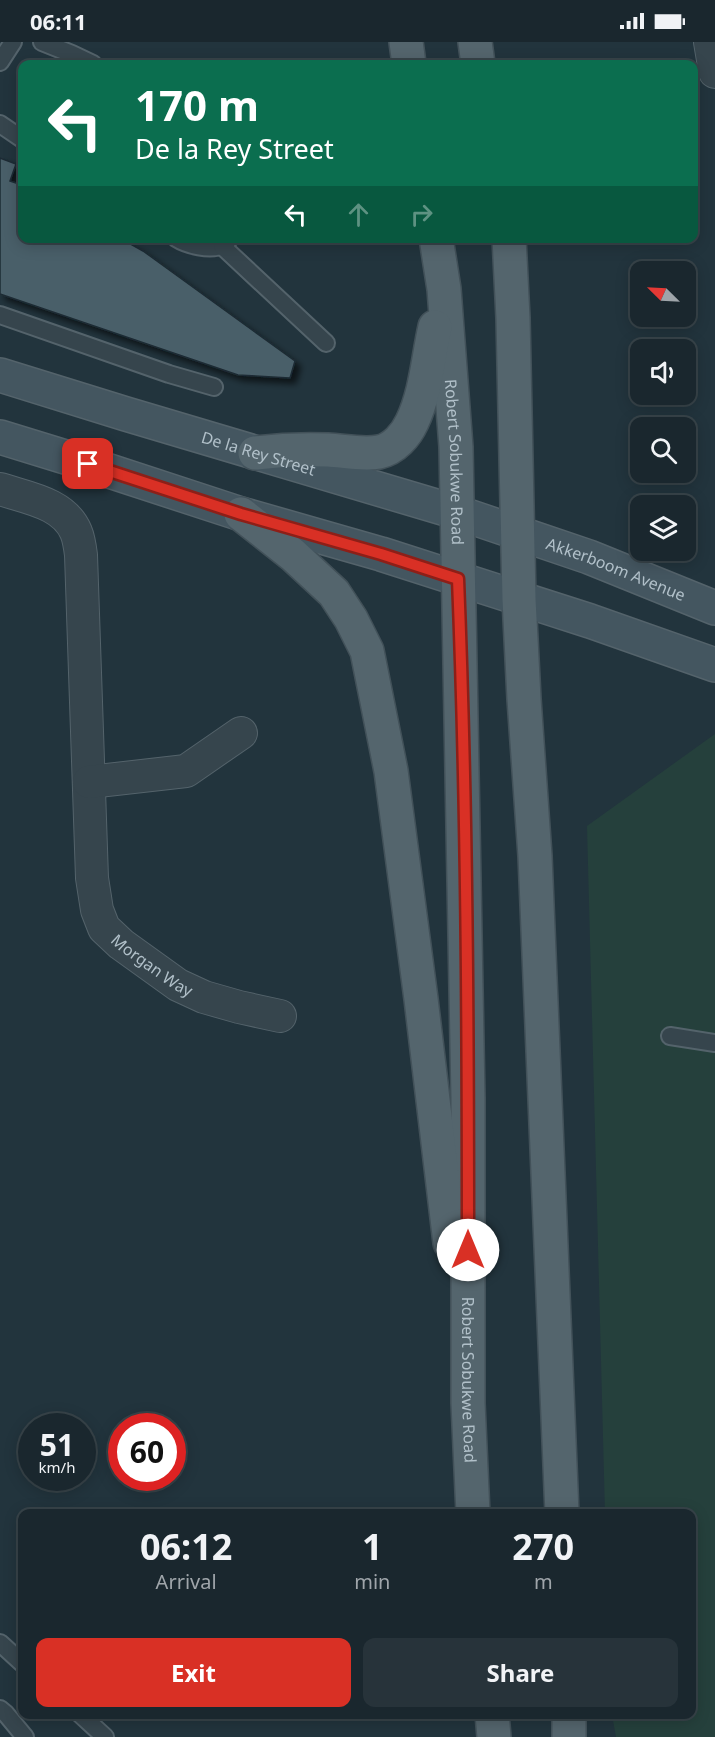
<!DOCTYPE html>
<html lang="en">
<head>
<meta charset="utf-8">
<style>
	body { margin:0; font-family:"Noto Sans",sans-serif; background:#27333a; color:#f1f3f6; height:100vh; display:flex; flex-direction:column; font-size:22px; white-space:nowrap }
	* { box-sizing:border-box; margin:0 }
	p { font-size:20px; color:#9fa5aa }
	.icon { flex:none; width:33px; height:33px; fill:none; stroke:currentColor; stroke-width:2; stroke-linecap:round; stroke-linejoin:round }
	.map { position:relative; flex:1; overflow:hidden }
	.details { position:absolute; left:18px; top:1467px; width:678px; height:210px; display:flex; flex-direction:column; background:#1a272e; border-radius:12px; box-shadow:0 3px 15px #0003,0 0 0 2px #38444a }
	.details>* { flex:none }
	.guide { position:absolute; left:18px; top:18px; width:680px; height:183px; border-radius:12px; box-shadow:0 3px 15px #0003,0 0 0 2px #38444a; background:#0b6e4f; color:#fff; overflow:hidden }
	.needle { width:39px; rotate:294deg }
	.controls { position:absolute; left:630px; top:219px; display:grid; gap:12px }
	.controls a { display:grid; place-items:center; width:66px; height:66px; border-radius:12px; background:#1a272e; box-shadow:0 3px 15px #0003,0 0 0 2px #38444a; font-size:30px }
	.speed { position:absolute; left:18px; top:1371px; display:flex; gap:12px; font-size:30px; font-weight:700; text-align:center }
	.speed>* { display:grid; place-content:center; width:78px; height:78px; border-radius:50%; background:#1a272e; box-shadow:0 3px 15px #0003,0 0 0 2px #38444a; line-height:1 }
	.speed small { font-size:15px; font-weight:400 }
	.speed .limit { border:9px solid #d22; background:#fff; color:#111 }
	.pin { position:absolute; display:grid; place-items:center; width:51px; height:51px; color:#fff; margin:-26px; border-radius:12px; box-shadow:0 3px 9px #0006 }
	.me { position:absolute; width:66px; margin:-33px; rotate:0deg; stroke-linejoin:round; filter:drop-shadow(0 0 4px #0008) }
	.turn { display:flex; align-items:center; gap:21px; height:126px; padding:0 18px; font-size:27px }
	.turn .icon { width:78px; height:78px; stroke-width:2.5 }
	.turn b { display:block; font-size:42px; line-height:51px }
	.lanes { display:flex; align-items:center; height:57px; padding:0 18px; background:#0003; justify-content:center; gap:30px; direction:ltr }
	.lanes .off { opacity:.35 }
	.eta { display:flex; justify-content:space-evenly; align-items:center; height:102px; text-align:center }
	.eta b { font-size:36px; font-weight:700; line-height:42px }
	.button { display:flex; gap:12px; margin-top:auto; padding:12px 18px }
	.button a { flex:1; height:69px; border-radius:12px; background:#d93025; color:#fff; font-size:24px; font-weight:700; line-height:69px; text-align:center }
	.button a+a { background:#27333a; color:#f1f3f6 }
	.status { display:flex; justify-content:space-between; align-items:center; height:42px; padding:0 30px; background:#1a272e; direction:ltr }
	.status svg { height:16px; fill:currentColor }
	.map>svg:first-child { display:block }
	.green { fill:#25403c }
	.building { fill:#4a5f69; stroke:#1d2c34; stroke-width:1.5; filter:url(#shadow) }
	.lines { fill:none; stroke-linecap:round; stroke-linejoin:round }
	.lane-casing { stroke:#54636b; stroke-width:20 }
	.street-casing { stroke:#54636b; stroke-width:34 }
	.secondary-casing { stroke:#54636b; stroke-width:36 }
	.primary-casing { stroke:#425159; stroke-width:36 }
	.lane { stroke:#36454d; stroke-width:16 }
	.street { stroke:#36454d; stroke-width:32 }
	.secondary { stroke:#445660; stroke-width:33 }
	.primary { stroke:#54656d; stroke-width:33 }
	.route-casing { stroke:#8d1f18; stroke-width:15 }
	.route { stroke:#d93025; stroke-width:10 }
	.labels { text-anchor:middle; stroke-width:4.5; stroke-linejoin:round; paint-order:stroke }
	.street-label { font-size:16px; fill:#b1c0c9; stroke:#1b2a32 }
</style>
</head>
<body>
<div class="status"><b>06:11</b><svg viewBox="0 0 49 12"><path d="M0 12V9h3v3zM5 12V6h3v6zM10 12V3h3v9zM15 12V0h3v12zM26 1h20v11H26zM47 4h2v5h-2z"/></svg></div>
<div class="map">
<svg width="715" height="1695" viewBox="0 0 715 1695">
	<defs>
		<filter id="shadow"><feDropShadow dx="5.5" dy="5.5" stdDeviation="3" flood-color="#0009"/></filter>
	</defs>
	<rect width="100%" height="100%" fill="#22343d"/>
	<path class="green" d="M715,692V1695H616L612,1673L692,1672V1472L605,1471L587,784Z"/>
	<path class="building" d="M0,116L16,122L10,139L22,143V196H120L143,209L295,319L290,336L238,333L0,252Z"/>
	<g class="lines">
		<g class="lane-casing">
			<g id="lane">
				<path d="M42,0L72,12L93,22"/>
				<path d="M0,20L13,0"/>
				<path d="M0,82L22,97"/>
				<path d="M176,196C187,203 210,209 223,203C226,201 228,199 230,196"/>
				<path d="M222,204L326,301"/>
				<path d="M0,273L169,332L214,345"/>
				<path d="M670,994L715,1001"/>
				<path d="M0,1601L22,1621"/>
				<path d="M0,1667L6,1672L25,1695"/>
				<path d="M80,1672L105,1695"/>
			</g>
		</g>
		<g class="street-casing">
			<g id="street">
				<path d="M710,0L715,30"/>
				<path id="s1" d="M0,447C27,456 64,461 76,490C79,497 80,505 81,513L92,836L97,868L104,886L121,902L178,943L204,955L239,965L280,974"/>
				<path d="M89,740L186,729L241,691"/>
			</g>
		</g>
		<g class="secondary-casing">
			<g id="secondary">
				<path id="s2" d="M0,333L126,372L456,470L589,515L715,566"/>
				<path d="M0,395L88,422L241,472L381,512L590,579L715,623"/>
			</g>
		</g>
		<g class="primary-casing">
			<g id="primary">
				<path d="M406,0L409,22"/>
				<path d="M475,0L478,22"/>
				<path id="s3" d="M436,196L444,247L456,405L468,1056V1361L473,1472"/>
				<path d="M509,196L513,276L519,557L524,657L535,814L562,1472"/>
				<path d="M255,411C280,408 303,407 328,408C345,409 363,413 379,410C394,407 406,393 412,380C426,351 428,316 435,285"/>
				<path d="M241,472L293,513L334,551L351,577L367,609L391,729L421,957L450,1201"/>
				<path d="M492,1672L494,1695"/>
				<path d="M569,1672V1695"/>
			</g>
		</g>
		<use href="#lane" class="lane"/>
		<use href="#street" class="street"/>
		<use href="#secondary" class="secondary"/>
		<use href="#primary" class="primary"/>
	</g>
	<g class="lines">
		<g class="route-casing">
			<path id="route" d="M88,422L241,472L381,512L458,537C467,760 468,984 468,1208"/>
		</g>
		<use href="#route" class="route"/>
	</g>
	<g class="labels">
		<g class="street-label">
			<text dy="6" stroke="none"><textPath href="#s2" startOffset="270">De la Rey Street</textPath></text>
			<text dy="6" stroke="none"><textPath href="#s3" startOffset="225">Robert Sobukwe Road</textPath></text>
			<text dy="6" stroke="none"><textPath href="#s2" startOffset="646">Akkerboom Avenue</textPath></text>
			<text dy="6" stroke="none"><textPath href="#s1" startOffset="550">Morgan Way</textPath></text>
			<text dy="6" stroke="none"><textPath href="#s3" startOffset="1143">Robert Sobukwe Road</textPath></text>
		</g>
	</g>
</svg>
<div class="controls">
<a><svg class="needle" viewBox="-14 -14 28 28"><path d="M0-13l5 13h-10z" fill="#e53935"/><path d="M0 13l5-13h-10z" fill="#9fa5aa"/></svg></a>
<a><svg class="icon" aria-label="sound" viewBox="0 0 24 24"><path d="M4 9h4l5-4v14l-5-4H4zM17 9q2 3 0 6"/></svg></a>
<a><svg class="icon" aria-label="search" viewBox="0 0 24 24"><circle cx="10" cy="10" r="6"/><path d="M15 15l6 6"/></svg></a>
<a><svg class="icon" aria-label="layers" viewBox="0 0 24 24"><path d="M12 4l9 5-9 5-9-5zM3 14l9 5 9-5"/></svg></a>
</div>
<div class="speed"><div>51<small>km/h</small></div><div class="limit">60</div></div>
<div class="pin" style="left:88px;top:422px;background:#d93025"><svg class="icon" aria-label="arrive" viewBox="0 0 24 24"><path d="M6 21V4h12l-3 4 3 4H6"/></svg></div>
<svg class="me" style="left:468px;top:1208px" viewBox="-20 -20 40 40"><circle r="19" fill="#fff"/><path d="M0-13L10 11 0 6-10 11z" fill="#d93025"/></svg>
<div class="guide">
<div class="turn"><svg class="icon" aria-label="left" viewBox="0 0 24 24"><path d="M17 20v-9H6M10 6l-5 5 5 5"/></svg><div><b>170 m</b>De la Rey Street</div></div>
<div class="lanes"><svg class="icon" aria-label="left" viewBox="0 0 24 24"><path d="M17 20v-9H6M10 6l-5 5 5 5"/></svg><svg class="icon off" aria-label="ahead" viewBox="0 0 24 24"><path d="M12 20V5M6 11l6-6 6 6"/></svg><svg class="icon off" aria-label="right" viewBox="0 0 24 24"><path d="M7 20v-9h11M14 6l5 5-5 5"/></svg></div>
</div>
<section class="details">
<div class="eta">
<div><b>06:12</b><p>Arrival</p></div>
<div><b>1</b><p>min</p></div>
<div><b>270</b><p>m</p></div>
</div>
<div class="button"><a>Exit</a><a>Share</a></div>
</section>
</div>
</body>
</html>
